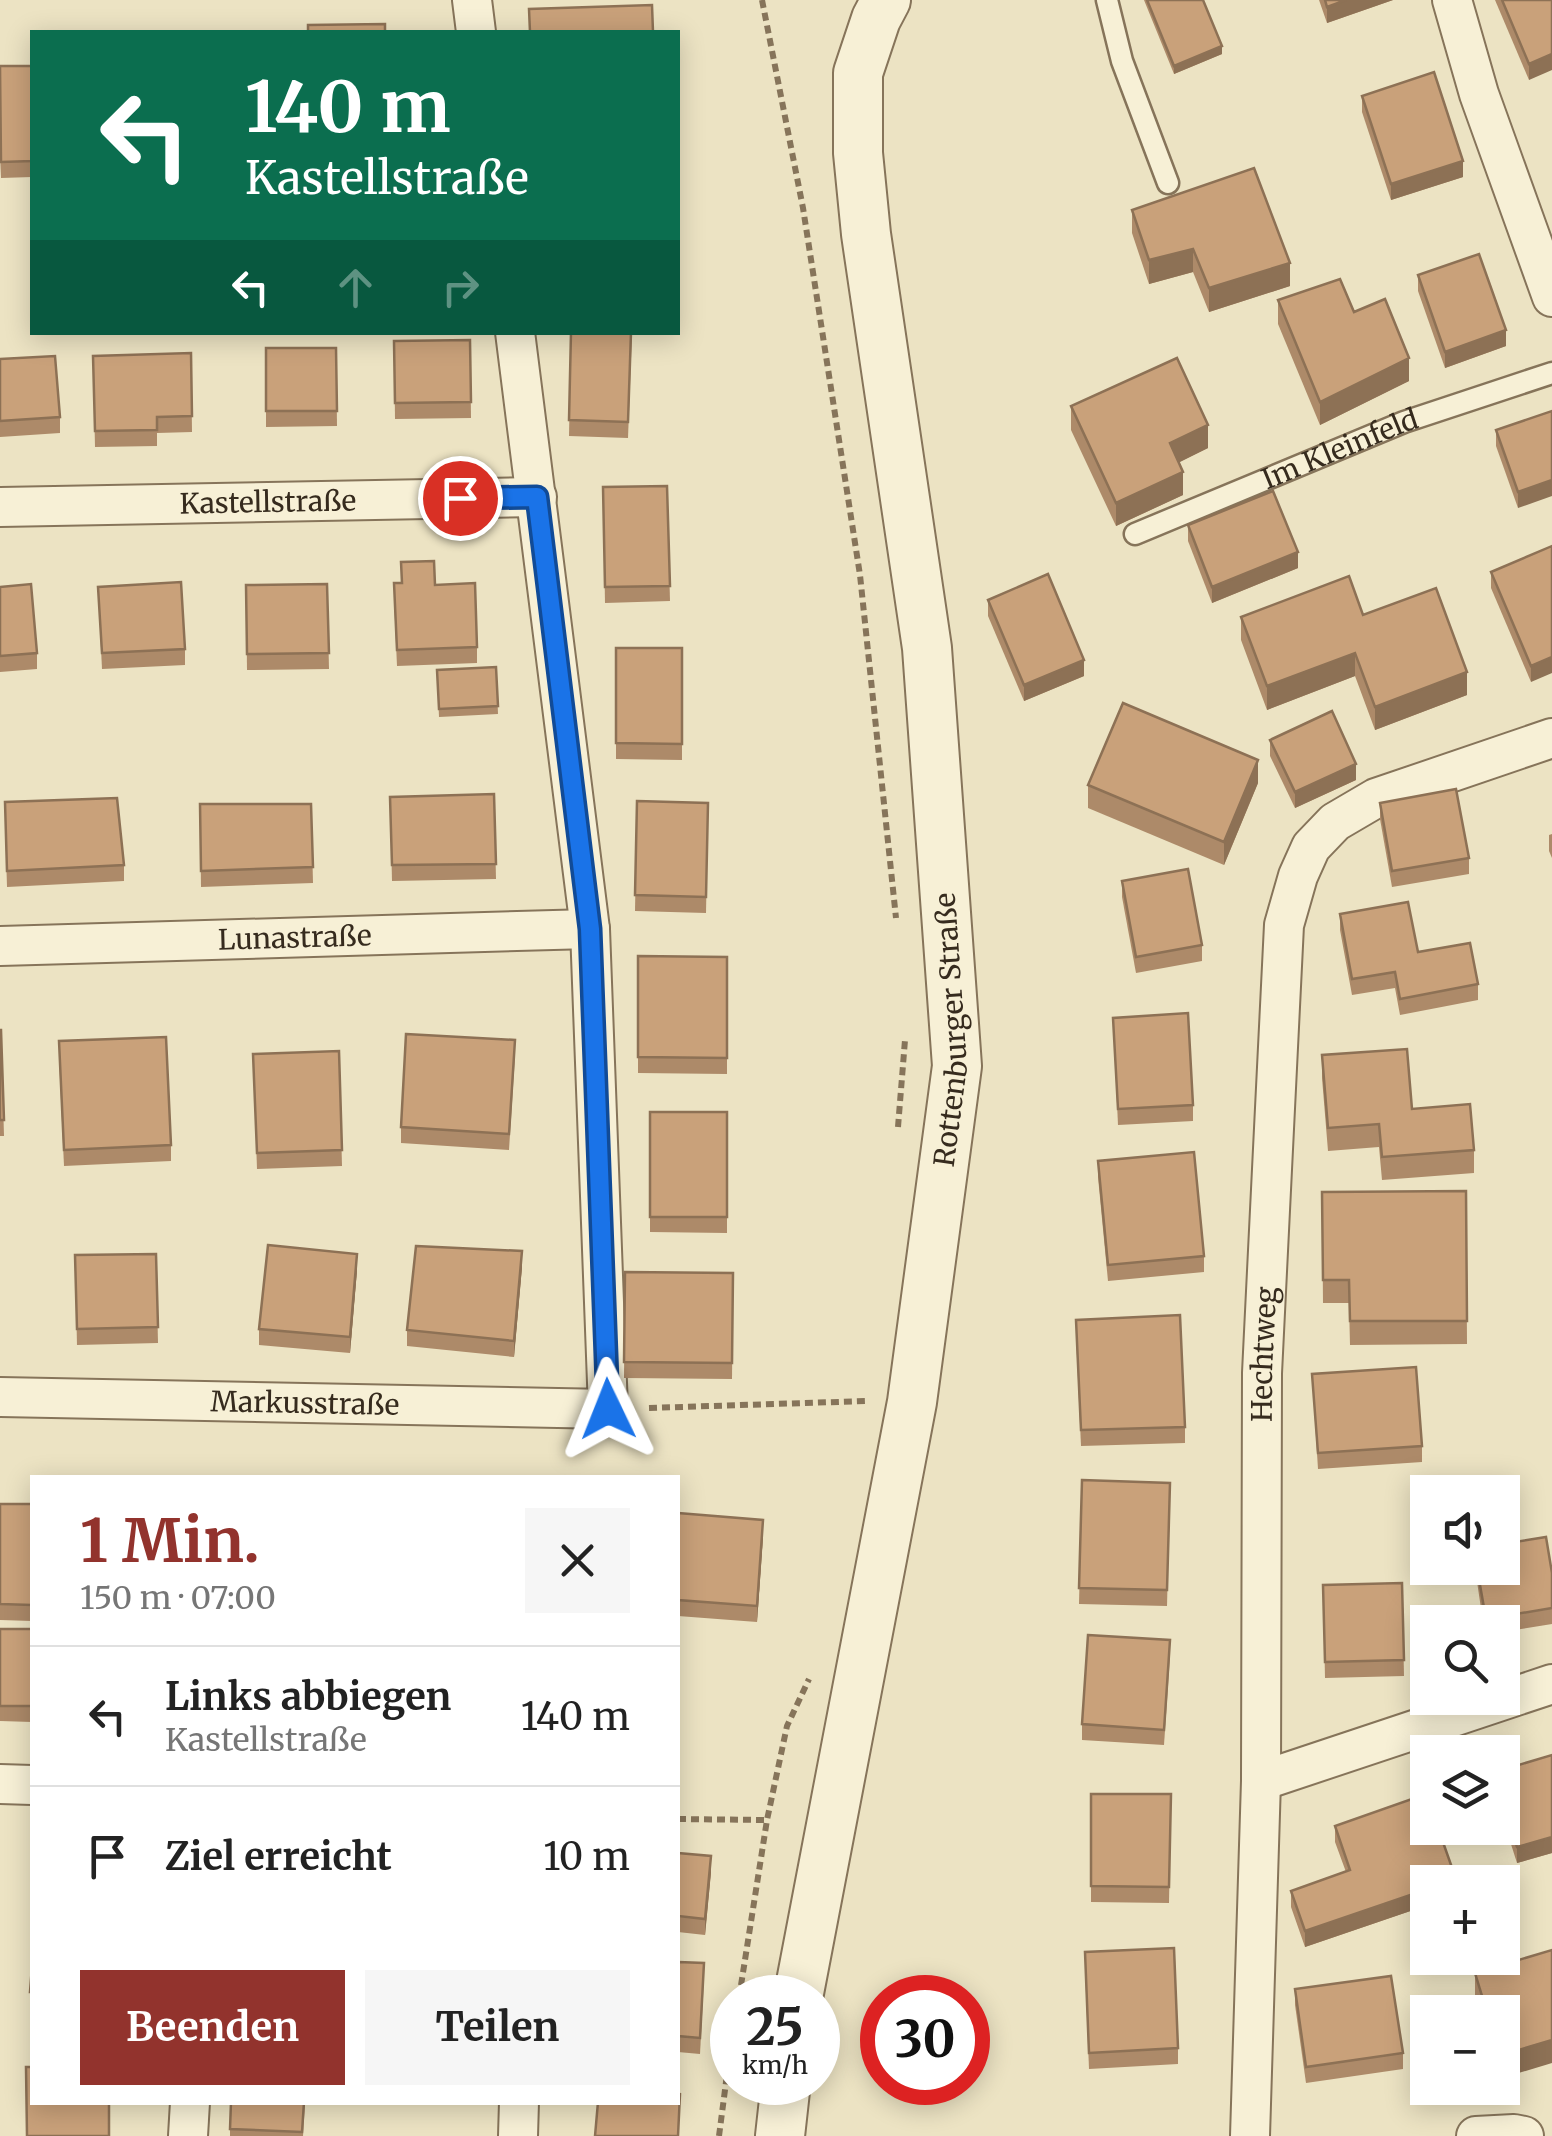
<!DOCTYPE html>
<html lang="de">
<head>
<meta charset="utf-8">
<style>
	body { margin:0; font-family:Merriweather,serif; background:#f6f6f6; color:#222; height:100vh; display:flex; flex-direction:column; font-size:38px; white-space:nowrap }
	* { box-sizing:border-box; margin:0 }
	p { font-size:32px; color:#767676 }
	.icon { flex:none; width:55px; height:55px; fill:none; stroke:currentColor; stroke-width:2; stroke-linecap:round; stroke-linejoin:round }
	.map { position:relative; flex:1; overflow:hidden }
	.panel { position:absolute; left:30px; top:1475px; width:650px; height:630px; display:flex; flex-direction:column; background:#fff; border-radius:0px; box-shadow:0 5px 25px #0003 }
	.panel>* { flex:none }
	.hud { position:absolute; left:30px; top:30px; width:650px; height:305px; border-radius:0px; box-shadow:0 5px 25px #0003; background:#0b6e4f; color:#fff; overflow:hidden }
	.fabs { position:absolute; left:1410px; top:1475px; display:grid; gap:20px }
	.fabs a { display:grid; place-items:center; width:110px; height:110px; border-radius:0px; background:#fff; box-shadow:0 5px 25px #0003; font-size:50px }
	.speed { position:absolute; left:710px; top:1975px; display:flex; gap:20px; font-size:50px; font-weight:700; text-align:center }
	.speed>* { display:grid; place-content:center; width:130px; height:130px; border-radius:50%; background:#fff; box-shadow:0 5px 25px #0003; line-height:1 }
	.speed small { font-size:25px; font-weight:400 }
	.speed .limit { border:15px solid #d22; background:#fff; color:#111 }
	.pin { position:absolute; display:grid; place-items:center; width:85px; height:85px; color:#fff; margin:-42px; border:5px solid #fff; border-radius:50%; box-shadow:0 2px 10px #0007 }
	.me { position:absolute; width:110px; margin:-55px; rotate:358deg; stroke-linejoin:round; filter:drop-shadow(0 0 8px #0008) }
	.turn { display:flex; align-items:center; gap:35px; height:210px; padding:0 50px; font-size:45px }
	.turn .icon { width:130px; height:130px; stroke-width:2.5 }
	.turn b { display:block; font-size:70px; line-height:85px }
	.lanes { display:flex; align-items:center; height:95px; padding:0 50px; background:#0003; justify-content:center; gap:50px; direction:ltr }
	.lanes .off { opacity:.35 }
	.round { display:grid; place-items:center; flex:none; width:105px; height:105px; border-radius:0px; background:#f6f6f6 }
	.overview { display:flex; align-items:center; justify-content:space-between; height:170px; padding:0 50px }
	h1 { font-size:60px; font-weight:700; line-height:75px; color:#92332d }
	.action { display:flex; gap:20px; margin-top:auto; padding:20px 50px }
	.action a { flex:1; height:115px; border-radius:0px; background:#92332d; color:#fff; font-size:40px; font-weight:700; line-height:115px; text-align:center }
	.action a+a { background:#f6f6f6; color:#222 }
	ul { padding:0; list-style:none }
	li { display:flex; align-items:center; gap:30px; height:140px; padding:0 50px; border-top:2px solid #e0e0e0 }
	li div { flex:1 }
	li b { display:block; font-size:38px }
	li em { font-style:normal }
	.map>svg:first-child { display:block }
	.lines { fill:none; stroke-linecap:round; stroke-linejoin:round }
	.service-casing { stroke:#86745a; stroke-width:25 }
	.minor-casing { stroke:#86745a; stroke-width:42 }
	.tertiary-casing { stroke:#86745a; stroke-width:52 }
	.path { stroke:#86745a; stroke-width:6; stroke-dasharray:8 5; stroke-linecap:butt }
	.service { stroke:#f7f0d6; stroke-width:20 }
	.minor { stroke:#f7f0d6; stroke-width:38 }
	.tertiary { stroke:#f7f0d6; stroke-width:48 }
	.wall { fill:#ad8a69 }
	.shaded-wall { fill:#8d7155 }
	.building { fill:#c9a17a; stroke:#8d7155; stroke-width:2.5 }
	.route-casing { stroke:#114b97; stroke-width:25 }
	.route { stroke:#1a73e8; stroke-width:18 }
	.labels { text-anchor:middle; stroke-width:8; stroke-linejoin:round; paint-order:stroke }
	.street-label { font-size:28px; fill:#362b1e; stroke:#f4edd2 }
</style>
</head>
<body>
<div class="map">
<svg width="1552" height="2136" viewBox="0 0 1552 2136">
	<rect width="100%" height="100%" fill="#ece3c3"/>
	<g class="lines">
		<g class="service-casing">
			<g id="service">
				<path d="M1107,0L1122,61L1168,183"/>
				<path id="s1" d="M1135,534L1404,422L1552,373"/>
			</g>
		</g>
		<g class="minor-casing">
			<g id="minor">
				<path d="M472,0L476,32"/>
				<path d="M1452,0L1479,94L1552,297"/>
				<path id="s2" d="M0,507L537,497"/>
				<path id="s3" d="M0,946L590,929"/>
				<path id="s4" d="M0,1397L608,1409L590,929L515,332"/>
				<path d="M1261,1781L1552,1684"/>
				<path d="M0,1784L32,1785"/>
				<path d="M188,2136L190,2102"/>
				<path d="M518,2136L519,2102"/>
				<path id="s5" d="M1250,2136L1261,1781L1262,1373L1284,925L1298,876L1311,847L1335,822L1376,798L1552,738"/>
				<path d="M1476,2136L1514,2134L1524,2136"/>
			</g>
		</g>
		<g class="tertiary-casing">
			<g id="tertiary">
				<path id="s6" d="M798,1998L912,1402L957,1066L927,648L866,234L858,153V73L876,19L886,0"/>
				<path d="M780,2136L786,2082"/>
			</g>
		</g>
		<g class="path">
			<path d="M762,0L803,208L860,575L896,918"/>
			<path d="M898,1127L905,1040"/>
			<path d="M649,1408L867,1401"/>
			<path d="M678,1819L767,1820"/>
			<path d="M739,1998L767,1820L787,1726L809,1679"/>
			<path d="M719,2136L732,2036"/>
		</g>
		<use href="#service" class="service"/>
		<use href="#minor" class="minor"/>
		<use href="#tertiary" class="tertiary"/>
	</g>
	<g class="wall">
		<path d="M1144,0H1203L1222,54L1174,74Z"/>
		<path d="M1319,0H1393L1327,23Z"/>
		<path d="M1495,0H1552L1529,80Z"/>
		<path d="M32,66V177L1,178L0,154Z"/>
		<path d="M1362,96L1463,177L1391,200L1362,112Z"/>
		<path d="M1132,210L1290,286L1209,312L1193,272L1149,284L1132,233Z"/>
		<path d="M1418,275L1506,346L1445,368L1418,291Z"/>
		<path d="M1278,300L1354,312L1409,381L1320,425L1278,324Z"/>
		<path d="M571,332H632L628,438L569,436Z"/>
		<path d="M470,340L471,418L395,419L394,341Z"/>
		<path d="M266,348H336L337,426L266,427Z"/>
		<path d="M191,353L192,432L157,433V446L95,447L93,356Z"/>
		<path d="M0,359L60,417V433L0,437Z"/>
		<path d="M1071,406L1208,448L1179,462L1183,495L1116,526L1071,430Z"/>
		<path d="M1552,411L1518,508L1496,446V430Z"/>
		<path d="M667,486L670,601L605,603L603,487Z"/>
		<path d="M1188,525L1298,568L1212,603L1188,541Z"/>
		<path d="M1552,546L1531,682L1491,588V572Z"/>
		<path d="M401,562L435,585L477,647V663L397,666L394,599L401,583Z"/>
		<path d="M327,584L329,669L247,670L246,585Z"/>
		<path d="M0,587L37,653V669L0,672Z"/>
		<path d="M98,587L185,649V665L102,669Z"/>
		<path d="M988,600L1084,676L1024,701L988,616Z"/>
		<path d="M1363,615L1467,695L1375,730L1355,676L1267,710L1241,640V617Z"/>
		<path d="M616,648H682V760L616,759Z"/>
		<path d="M496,667L498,714L439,717L437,670Z"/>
		<path d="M1270,740L1356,780L1295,808L1270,756Z"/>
		<path d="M1258,783L1224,865L1088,808V785Z"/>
		<path d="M494,794L496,879L392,881L390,797Z"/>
		<path d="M637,801L708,803L706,913L635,911Z"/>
		<path d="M1380,803L1469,858V874L1392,887L1380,819Z"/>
		<path d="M200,804H311L313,883L201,887Z"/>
		<path d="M5,818L124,865V881L7,887Z"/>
		<path d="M1552,834V858L1549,851V835Z"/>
		<path d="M1122,881L1202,945V961L1136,973L1122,897Z"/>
		<path d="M1340,914L1418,952L1478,984V1000L1400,1015L1395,988L1352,995L1340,930Z"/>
		<path d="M638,956L727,957V1074L638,1073Z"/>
		<path d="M1113,1018L1193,1105V1121L1118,1125Z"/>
		<path d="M0,1030H1L4,1136H0Z"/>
		<path d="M339,1051L342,1166L257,1169L253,1054Z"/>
		<path d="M1322,1055L1474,1150V1173L1382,1180L1379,1147L1328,1151L1322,1078Z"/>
		<path d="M515,1056L509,1150L401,1143V1127Z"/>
		<path d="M59,1057L171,1145V1161L64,1166Z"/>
		<path d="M650,1112H727V1233L650,1232Z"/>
		<path d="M1098,1161L1204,1256V1272L1108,1281L1098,1177Z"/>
		<path d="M1466,1191L1467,1344L1350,1345L1349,1303H1323L1322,1192Z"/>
		<path d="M156,1254L158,1343L77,1345L75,1255Z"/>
		<path d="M522,1267L514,1357L407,1346V1330Z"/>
		<path d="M357,1270L350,1353L259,1345V1329Z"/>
		<path d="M625,1272L733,1273L732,1379L624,1378Z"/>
		<path d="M1076,1336L1185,1427V1443L1081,1446Z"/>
		<path d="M1312,1374L1422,1446V1462L1318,1469Z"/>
		<path d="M1082,1480L1170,1483L1167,1606L1079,1604Z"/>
		<path d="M0,1504H32V1621L0,1620Z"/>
		<path d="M678,1513L763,1536L757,1622L678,1616Z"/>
		<path d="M1475,1568H1502L1552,1573V1624L1502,1632V1622H1483Z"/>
		<path d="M1402,1583L1404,1676L1325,1678L1323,1585Z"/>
		<path d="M0,1629H32V1722L0,1721Z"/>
		<path d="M1170,1656L1164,1745L1082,1740V1724Z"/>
		<path d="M1552,1755V1853L1517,1863L1502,1816V1770Z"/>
		<path d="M1091,1794H1171L1169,1903L1091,1902Z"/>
		<path d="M1335,1826L1456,1882H1428V1905L1305,1947L1291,1907V1891L1346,1872L1335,1842Z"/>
		<path d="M678,1853L711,1872L705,1935L678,1932Z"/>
		<path d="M678,1962L704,1979L700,2054L678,2052Z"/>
		<path d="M32,1966V2008H30Z"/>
		<path d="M1085,1968L1178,2048V2064L1089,2069Z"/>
		<path d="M1475,1973L1502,2012H1480L1475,1997Z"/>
		<path d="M1295,1989L1403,2053V2069L1306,2083L1295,2005Z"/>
		<path d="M305,2102L303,2136H230V2129Z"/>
	</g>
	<g class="shaded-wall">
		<path d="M1346,0H1393L1327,23V7Z"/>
		<path d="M1222,46V54L1174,74V66Z"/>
		<path d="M1552,54V70L1529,80V64Z"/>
		<path d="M1463,161V177L1391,200V184Z"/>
		<path d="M1193,249V272L1149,284V260Z"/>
		<path d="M1290,263V286L1209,312V288Z"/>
		<path d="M1506,330V346L1445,368V352Z"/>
		<path d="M1409,358V381L1320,425V402Z"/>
		<path d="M1208,425V448L1170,467V443Z"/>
		<path d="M1183,472V495L1116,526V503Z"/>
		<path d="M1552,480V496L1518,508V492Z"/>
		<path d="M1298,552V568L1212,603V587Z"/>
		<path d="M1355,653V676L1267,710V686Z"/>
		<path d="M1552,657V673L1531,682V666Z"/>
		<path d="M1084,660V676L1024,701V685Z"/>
		<path d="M1467,672V695L1375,730V707Z"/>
		<path d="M1258,760V783L1224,865V842Z"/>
		<path d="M1356,764V780L1295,808V792Z"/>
		<path d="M522,1251V1267L514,1357V1341Z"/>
		<path d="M357,1254V1270L350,1353V1337Z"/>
		<path d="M763,1520V1536L757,1622V1606Z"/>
		<path d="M1552,1837V1853L1517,1863V1847Z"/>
		<path d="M711,1856V1872L705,1935V1919Z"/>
		<path d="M1428,1889V1905L1305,1947V1931Z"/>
		<path d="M1552,2040V2063L1502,2078V2055Z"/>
	</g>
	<g class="building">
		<path d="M1147,0H1203L1222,46L1174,66Z"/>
		<path d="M1325,0H1346L1327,7Z"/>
		<path d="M1502,0H1552V54L1529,64Z"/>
		<path d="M652,5L653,32H530L529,9Z"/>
		<path d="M385,24V32H308V25Z"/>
		<path d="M0,66H32V161L1,162Z"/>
		<path d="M1434,72L1463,161L1391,184L1362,96Z"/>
		<path d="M1254,168L1290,263L1209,288L1193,249L1149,260L1132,210Z"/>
		<path d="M1479,254L1506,330L1445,352L1418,275Z"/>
		<path d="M1340,279L1354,312L1385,299L1409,358L1320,402L1278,300Z"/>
		<path d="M571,332H631L628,422L569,420Z"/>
		<path d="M470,340L471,402L395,403L394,341Z"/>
		<path d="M266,348H336L337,411H266Z"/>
		<path d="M191,353L192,416L157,417V430L95,431L93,356Z"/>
		<path d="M55,356L60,417L0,421V359Z"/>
		<path d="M1177,358L1208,425L1170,443L1183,472L1116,503L1071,406Z"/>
		<path d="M1552,411V480L1518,492L1496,430Z"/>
		<path d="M667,486L670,586L605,587L603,487Z"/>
		<path d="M1273,491L1298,552L1212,587L1188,525Z"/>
		<path d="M1552,546V657L1531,666L1491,572Z"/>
		<path d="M434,561L435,585L475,583L477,647L397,650L394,583H402L401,562Z"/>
		<path d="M1048,574L1084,660L1024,685L988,600Z"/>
		<path d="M1349,576L1363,615L1436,588L1467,672L1375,707L1355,653L1267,686L1241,617Z"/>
		<path d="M181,582L185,649L102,653L98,587Z"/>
		<path d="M31,584L37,653L0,656V587Z"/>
		<path d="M327,584L329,653L247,654L246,585Z"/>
		<path d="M616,648H682V744L616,743Z"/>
		<path d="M496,667L498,706L439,709L437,670Z"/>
		<path d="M1123,703L1258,760L1224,842L1088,785Z"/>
		<path d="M1332,711L1356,764L1295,792L1270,740Z"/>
		<path d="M1456,789L1469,858L1392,871L1380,803Z"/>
		<path d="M494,794L496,864L392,865L390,797Z"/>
		<path d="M117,798L124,865L7,871L5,802Z"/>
		<path d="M637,801L708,803L706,897L635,895Z"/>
		<path d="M200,804H311L313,867L201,871Z"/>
		<path d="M1188,869L1202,945L1136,957L1122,881Z"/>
		<path d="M1408,902L1418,952L1470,943L1478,984L1400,999L1395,972L1352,979L1340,914Z"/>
		<path d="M638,956L727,957V1058L638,1057Z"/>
		<path d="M1188,1013L1193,1105L1118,1109L1113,1018Z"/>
		<path d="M0,1030H1L4,1120H0Z"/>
		<path d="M406,1034L515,1040L509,1134L401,1127Z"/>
		<path d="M166,1037L171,1145L64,1150L59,1041Z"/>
		<path d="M1407,1049L1412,1109L1470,1104L1474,1150L1382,1157L1379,1124L1328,1128L1322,1055Z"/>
		<path d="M339,1051L342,1150L257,1153L253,1054Z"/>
		<rect x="650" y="1112" width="77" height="105"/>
		<path d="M1194,1152L1204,1256L1108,1265L1098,1161Z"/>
		<path d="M1466,1191L1467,1321H1350L1349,1280H1323L1322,1192Z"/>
		<path d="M268,1245L357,1254L350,1337L259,1329Z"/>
		<path d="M416,1246L522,1251L514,1341L407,1330Z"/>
		<path d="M156,1254L158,1327L77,1329L75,1255Z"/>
		<path d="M625,1272L733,1273L732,1363L624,1362Z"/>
		<path d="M1180,1315L1185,1427L1081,1430L1076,1320Z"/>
		<path d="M1416,1367L1422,1446L1318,1453L1312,1374Z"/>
		<path d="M1082,1480L1170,1483L1167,1590L1079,1588Z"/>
		<path d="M0,1504H32V1605L0,1604Z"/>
		<path d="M678,1513L763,1520L757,1606L678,1600Z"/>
		<path d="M1546,1537L1552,1573V1608L1486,1619L1477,1568H1502V1544Z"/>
		<path d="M1402,1583L1404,1660L1325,1662L1323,1585Z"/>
		<rect x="0" y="1629" width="32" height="77"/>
		<path d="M1088,1635L1170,1640L1164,1730L1082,1724Z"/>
		<path d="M1552,1755V1837L1517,1847L1502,1800V1770Z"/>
		<path d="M1091,1794H1171L1169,1887L1091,1886Z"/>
		<path d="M1426,1794L1428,1798V1828H1438L1456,1879L1446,1882H1428V1889L1305,1931L1291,1891L1350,1870L1335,1826Z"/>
		<path d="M678,1853L711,1856L705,1919L678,1916Z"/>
		<path d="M1174,1948L1178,2048L1089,2053L1085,1952Z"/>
		<path d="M1552,1950V2040L1502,2055V2012H1487L1475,1973Z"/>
		<path d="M678,1962L704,1963L700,2038L678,2036Z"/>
		<path d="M32,1966V1992H30Z"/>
		<path d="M1391,1976L1403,2053L1306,2067L1295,1989Z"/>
		<path d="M26,2067H32V2102H109V2136H27Z"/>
		<path d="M678,2093L680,2094L678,2136H595L598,2102H678Z"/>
		<path d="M231,2102H304L302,2132L230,2129Z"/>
	</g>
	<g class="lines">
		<g class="route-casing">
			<path id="route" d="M460,498L537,497L590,929L608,1409"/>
		</g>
		<use href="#route" class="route"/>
	</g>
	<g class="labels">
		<g class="street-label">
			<text dy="10" stroke="none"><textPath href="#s1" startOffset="222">Im Kleinfeld</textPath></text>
			<text dy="10" stroke="none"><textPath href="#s2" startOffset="268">Kastellstraße</textPath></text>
			<text dy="10" stroke="none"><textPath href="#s3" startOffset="295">Lunastraße</textPath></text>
			<text dy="10" stroke="none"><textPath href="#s6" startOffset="982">Rottenburger Straße</textPath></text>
			<text dy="10" stroke="none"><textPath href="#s5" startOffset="782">Hechtweg</textPath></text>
			<text dy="10" stroke="none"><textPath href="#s4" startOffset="305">Markusstraße</textPath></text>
		</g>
	</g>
</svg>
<div class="fabs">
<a><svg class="icon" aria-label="sound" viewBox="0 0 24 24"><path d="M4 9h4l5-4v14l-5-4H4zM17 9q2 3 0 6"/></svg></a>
<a><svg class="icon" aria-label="search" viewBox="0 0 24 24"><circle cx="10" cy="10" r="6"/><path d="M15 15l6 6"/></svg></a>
<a><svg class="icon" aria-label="layers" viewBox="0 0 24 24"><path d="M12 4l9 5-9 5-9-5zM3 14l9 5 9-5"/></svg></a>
<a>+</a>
<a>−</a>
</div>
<div class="speed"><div>25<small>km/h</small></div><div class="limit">30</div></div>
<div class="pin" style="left:460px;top:498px;background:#d93025"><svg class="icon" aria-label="arrive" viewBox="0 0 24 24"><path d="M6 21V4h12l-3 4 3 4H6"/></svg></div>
<svg class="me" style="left:608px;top:1409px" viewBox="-20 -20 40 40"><path d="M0-17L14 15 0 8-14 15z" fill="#1a73e8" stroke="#fff" stroke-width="4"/></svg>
<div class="hud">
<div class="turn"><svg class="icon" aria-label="left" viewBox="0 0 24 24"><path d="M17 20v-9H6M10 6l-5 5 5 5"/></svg><div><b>140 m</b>Kastellstraße</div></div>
<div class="lanes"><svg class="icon" aria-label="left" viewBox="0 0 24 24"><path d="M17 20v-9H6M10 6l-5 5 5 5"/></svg><svg class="icon off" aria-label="ahead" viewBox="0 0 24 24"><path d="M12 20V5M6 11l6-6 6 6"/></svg><svg class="icon off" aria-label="right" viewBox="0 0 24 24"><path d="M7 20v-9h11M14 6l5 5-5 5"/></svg></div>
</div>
<section class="panel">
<div class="overview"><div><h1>1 Min.</h1><p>150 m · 07:00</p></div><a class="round"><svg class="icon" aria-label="close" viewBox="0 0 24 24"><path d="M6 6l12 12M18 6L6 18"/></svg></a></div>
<ul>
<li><svg class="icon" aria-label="left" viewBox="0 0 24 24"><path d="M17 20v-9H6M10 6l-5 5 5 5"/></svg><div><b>Links abbiegen</b><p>Kastellstraße</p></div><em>140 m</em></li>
<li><svg class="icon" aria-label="arrive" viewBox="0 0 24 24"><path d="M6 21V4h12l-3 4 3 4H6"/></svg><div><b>Ziel erreicht</b></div><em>10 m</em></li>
</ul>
<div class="action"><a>Beenden</a><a>Teilen</a></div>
</section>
</div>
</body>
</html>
